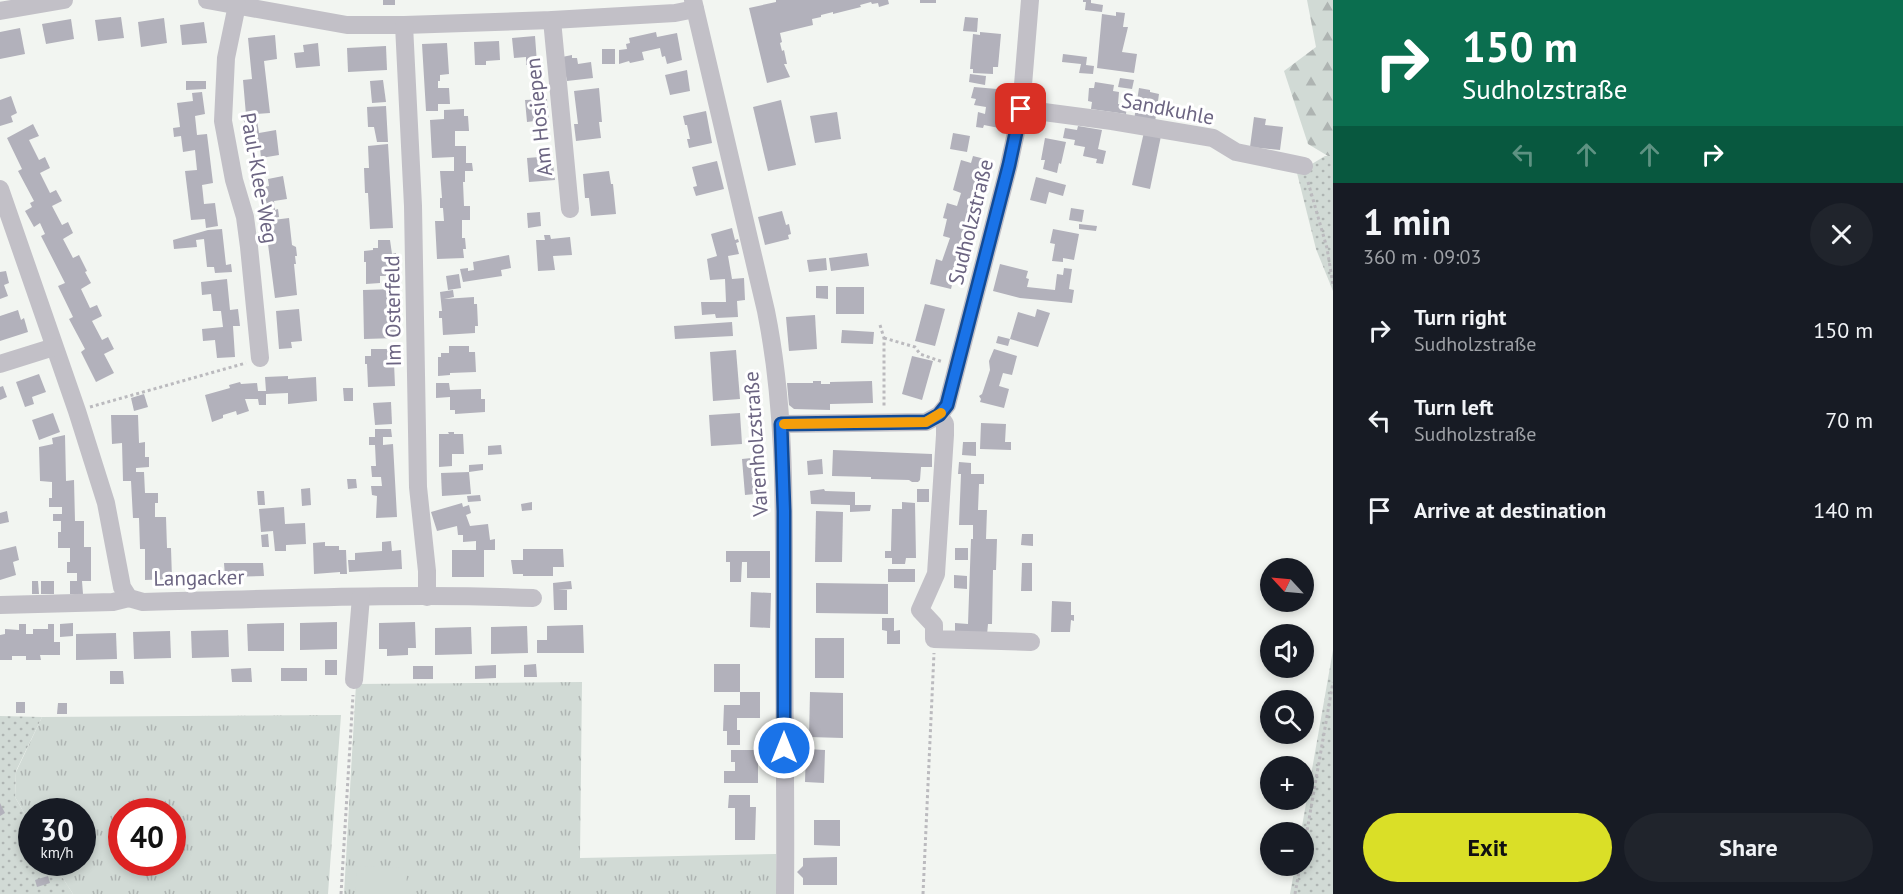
<!DOCTYPE html>
<html lang="en">
<head>
<meta charset="utf-8">
<style>
	body { margin:0; font-family:"PT Sans",sans-serif; background:#20242c; color:#f1f3f6; height:100vh; display:flex; flex-direction:column; font-size:22px; white-space:nowrap }
	* { box-sizing:border-box; margin:0 }
	p { font-size:20px; color:#9ea1a6 }
	.icon { flex:none; width:33px; height:33px; fill:none; stroke:currentColor; stroke-width:2; stroke-linecap:round; stroke-linejoin:round }
	.map { position:relative; flex:1; overflow:hidden }
	.drawer { display:flex; flex-direction:column; background:#171b24; width:570px }
	.drawer>* { flex:none }
	.hud { background:#0b6e4f; color:#fff; overflow:hidden }
	.needle { width:39px; rotate:296deg }
	.tools { position:absolute; left:1260px; top:558px; display:grid; gap:12px }
	.tools a { display:grid; place-items:center; width:54px; height:54px; border-radius:50%; background:#171b24; box-shadow:0 3px 9px #0003; font-size:30px }
	.speed { position:absolute; left:18px; top:798px; display:flex; gap:12px; font-size:30px; font-weight:700; text-align:center }
	.speed>* { display:grid; place-content:center; width:78px; height:78px; border-radius:50%; background:#171b24; box-shadow:0 3px 9px #0003; line-height:1 }
	.speed small { font-size:15px; font-weight:400 }
	.speed .limit { border:9px solid #d22; background:#fff; color:#111 }
	.pin { position:absolute; display:grid; place-items:center; width:51px; height:51px; color:#fff; margin:-26px; border-radius:12px; box-shadow:0 3px 9px #0006 }
	.me { position:absolute; width:66px; margin:-33px; rotate:0deg; stroke-linejoin:round; filter:drop-shadow(0 0 4px #0008) }
	.turn { display:flex; align-items:center; gap:21px; height:126px; padding:0 30px; font-size:27px }
	.turn .icon { width:78px; height:78px; stroke-width:2.5 }
	.turn b { display:block; font-size:42px; line-height:51px }
	.lanes { display:flex; align-items:center; height:57px; padding:0 30px; background:#0003; justify-content:center; gap:30px; direction:ltr }
	.lanes .off { opacity:.35 }
	.round { display:grid; place-items:center; flex:none; width:63px; height:63px; border-radius:32px; background:#20242c }
	.overview { display:flex; align-items:center; justify-content:space-between; height:102px; padding:0 30px }
	h1 { font-size:36px; font-weight:800; line-height:45px }
	.button { display:flex; gap:12px; margin-top:auto; padding:12px 30px }
	.button a { flex:1; height:69px; border-radius:36px; background:#dadf27; color:#111; font-size:24px; font-weight:800; line-height:69px; text-align:center }
	.button a+a { background:#20242c; color:#f1f3f6 }
	ul { padding:0; list-style:none }
	li { display:flex; align-items:center; gap:18px; height:90px; padding:0 30px }
	li div { flex:1 }
	li b { display:block; font-size:22px }
	li em { font-style:normal }
	main { display:flex; flex:1; min-height:0 }
	.map>svg:first-child { display:block }
	.grass { fill:url(#grass-tufts); fill-rule:evenodd }
	.forest { fill:url(#forest-firs) }
	.park { fill:url(#park-dots) }
	.pitch { fill:#d1dad5 }
	.building { fill:#b2b1bb }
	.lines { fill:none; stroke-linecap:round; stroke-linejoin:round }
	.path { stroke:#bbbabe; stroke-width:3; stroke-dasharray:3 3; stroke-linecap:butt }
	.minor { stroke:#c2c0c7; stroke-width:18 }
	.route-casing { stroke:#114b97; stroke-width:15 }
	.route { stroke:#1a73e8; stroke-width:10 }
	.slow { stroke:#f59e0b; stroke-width:10 }
	.labels { text-anchor:middle; stroke-width:6; stroke-linejoin:round; paint-order:stroke }
	.street-label { font-size:21px; fill:#6c6582; stroke:#fff }
</style>
</head>
<body>
<main>
<div class="map">
<svg width="1333" height="894" viewBox="0 0 1333 894">
	<defs>
		<pattern id="grass-tufts" width="24" height="20" patternUnits="userSpaceOnUse" patternTransform="scale(1.5)"><rect width="24" height="20" fill="#d1dad5"/><path d="M3 7l-1-3M5 7V3M7 7l1-3M15 17l-1-3M17 17v-4M19 17l1-3" fill="none" stroke="#aeb4b2"/></pattern>
		<pattern id="forest-firs" width="22" height="20" patternUnits="userSpaceOnUse" patternTransform="scale(1.5)"><rect width="22" height="20" fill="#d1dad5"/><path d="M5 1l3.5 6h-7zM16 11l3.5 6h-7z" fill="#aeb4b2"/></pattern>
		<pattern id="park-dots" width="8" height="8" patternUnits="userSpaceOnUse" patternTransform="scale(1.5)"><rect width="8" height="8" fill="#d1dad5"/><path d="M2 2h.1M6 6h.1" fill="none" stroke="#aeb4b2" stroke-width="1.8" stroke-linecap="round"/></pattern>
	</defs>
	<rect width="100%" height="100%" fill="#f2f5f1"/>
	<g class="grass">
		<path d="M582,682L580,858L776,854L777,894H344L356,684Z"/>
		<path d="M341,715L328,894H73L53,863L82,862V812H32L31,825L15,797L16,772L42,717ZM122,812H172V862H122Z"/>
	</g>
	<path class="forest" d="M1307,0H1333V159L1308,144L1284,71L1316,47Z"/>
	<g class="park">
		<path d="M1325,156H1333V291L1316,249L1297,173Z"/>
		<path d="M1333,650V894H1290L1295,866H1304V832H1301Z"/>
		<path d="M0,716L42,717L16,771L15,797L31,825L32,862L53,863L73,894H0Z"/>
	</g>
	<path class="pitch" d="M357,866L407,868L406,894H355Z"/>
	<g class="building">
		<rect x="383" y="0" width="12" height="5"/>
		<path d="M776,0H888L889,4L879,7L878,3L872,4L871,2L860,5L861,7L833,14V12L821,15V17L812,19L813,25L780,33L782,42L780,43L782,51L784,50L787,64H784L790,77L767,83L749,8L776,2Z"/>
		<rect x="920" y="0" width="16" height="3"/>
		<path d="M1083,0H1091V3L1103,5L1102,12L1085,10L1086,2H1083Z"/>
		<path d="M1116,12L1125,13L1123,27H1128L1122,52L1137,54L1134,73L1097,68L1102,14L1116,16Z"/>
		<path d="M121,17L124,38L98,41L95,20Z"/>
		<path d="M965,17L978,18L977,32L963,31Z"/>
		<path d="M164,18L167,43L141,47L138,22Z"/>
		<path d="M71,19L74,39L46,44L42,24Z"/>
		<path d="M204,22L207,43L182,45L180,25Z"/>
		<path d="M20,28L25,54L0,59V32Z"/>
		<path d="M656,32L657,37L677,33L682,60L667,64L665,56L662,57L660,48L642,52L644,60L630,63L629,61L619,64V50L627,49L626,44L630,43L629,38Z"/>
		<path d="M980,32L1001,34L998,67H993V74L973,73V69H970L973,34L980,35Z"/>
		<path d="M275,35L277,59L264,61L270,113L256,114L259,133L276,130L279,155L261,158L260,148L249,150L243,116L246,115L243,80L252,79L248,38Z"/>
		<path d="M535,36L537,63L526,65V57L514,58L512,38Z"/>
		<path d="M499,41L500,60L486,61V65H475L474,42Z"/>
		<path d="M318,43L320,66L296,68L294,53L304,52L303,45Z"/>
		<path d="M447,43L449,74L440,75V81H438V88H449L450,104H438V111H426L422,44Z"/>
		<path d="M386,46L387,70L348,72L347,48Z"/>
		<rect x="602" y="49" width="13" height="15"/>
		<path d="M1063,54L1087,57L1086,65L1094,66L1093,74L1079,73L1081,64L1062,62Z"/>
		<path d="M572,55V58H577L578,64L591,62L593,78L567,81L562,57Z"/>
		<path d="M687,70L690,91L670,95L665,75Z"/>
		<path d="M970,74L986,76L985,85L969,82Z"/>
		<path d="M1120,78L1134,80L1132,89L1118,87Z"/>
		<path d="M383,80L386,102L372,103L370,81Z"/>
		<path d="M186,81H206V89L186,90Z"/>
		<path d="M1095,82L1114,85L1113,91L1119,92L1118,104L1127,105L1126,114L1091,109L1092,102L1088,101L1089,88H1094Z"/>
		<path d="M974,87L997,89L998,87H1004V90H1006L999,128L984,125L983,128L976,127L978,112L985,114L986,107L974,105L976,99L971,98Z"/>
		<path d="M599,88L602,122H599L601,138L576,141L574,124H578L574,91Z"/>
		<path d="M1139,88L1150,90V92L1159,94L1155,122L1134,120Z"/>
		<path d="M202,92L205,114L195,116L197,135L207,134L213,183L202,185L203,194L204,204L215,203L218,226L206,228L205,219L191,220L185,171L197,170L195,150L183,152L181,136L174,137L173,128L180,127L177,103L193,101L192,93Z"/>
		<path d="M11,96L17,113L11,116L13,122L0,126V100Z"/>
		<path d="M547,99L549,125L536,127L535,121L527,122L525,100Z"/>
		<path d="M781,100L796,165L768,171L753,107Z"/>
		<path d="M386,106L388,142H377L374,127H368L367,107Z"/>
		<path d="M464,109V116H468L469,131H455V146H466V163H472L473,171H465V182H463L464,206H470V220H462V238H465L466,249H463L464,258L437,259L435,221H444L443,208H440V198H442L440,171H454V157L432,158L430,120L444,119V110Z"/>
		<path d="M706,111L712,143L689,148L687,139H690L687,125H685L683,116Z"/>
		<path d="M837,112L841,139L815,143L810,116Z"/>
		<path d="M1254,117L1266,119L1265,125L1283,127L1280,150L1250,147Z"/>
		<path d="M33,124L39,136L29,140L39,160L45,157L50,168L40,173L50,193L56,190L62,201L52,206L62,225L68,222L73,233L63,239L73,258L79,255L87,271L85,272L91,283L81,289L90,308L97,305L102,316L92,321L102,340L108,337L114,349L104,354L114,373L96,382L81,352L85,349L69,319L73,317L58,286L65,283L41,236L45,234L40,223L34,227L25,211L32,207L30,203L34,201L18,171L22,169L7,138Z"/>
		<path d="M1078,126L1102,130L1098,149L1106,151L1103,164L1096,163L1097,159L1083,156L1085,147L1074,145L1075,140L1063,138L1065,128L1077,130Z"/>
		<path d="M1144,132L1161,136L1150,189L1132,185Z"/>
		<path d="M953,133L970,136L967,152L950,149Z"/>
		<path d="M1045,138L1066,142L1061,164L1059,163L1057,173L1043,169L1045,160H1041Z"/>
		<path d="M388,144L393,228L370,229L368,193H365L364,168H369L368,146Z"/>
		<path d="M552,156L555,180L529,182L527,158Z"/>
		<path d="M973,156L985,159L964,241H962L956,264L957,265L951,289L930,284L936,259L942,261L950,238L943,236L947,219L943,218L947,203L957,206L961,193L953,190L961,160L971,163Z"/>
		<path d="M717,161L724,189L696,196L693,187L697,186L692,167Z"/>
		<path d="M609,171L611,184H613L616,214L591,216L589,198H585L583,174Z"/>
		<path d="M283,176L287,199L274,201L275,210L278,209L279,217L265,219L259,188L269,186L268,179Z"/>
		<path d="M1036,177L1066,185L1063,196L1049,192L1046,204L1030,200Z"/>
		<path d="M1071,208L1084,210L1082,222L1069,220Z"/>
		<path d="M782,211L786,225L789,224L791,234L788,235L789,239L765,245L758,217Z"/>
		<path d="M540,212L541,226L528,228L527,213Z"/>
		<path d="M289,218L292,245L296,247L297,256H295L296,264H294L297,295L275,298L265,221Z"/>
		<path d="M1079,224L1097,226L1096,231L1079,229Z"/>
		<path d="M732,228L735,240L738,239L739,242L736,243L739,254L728,256L732,279L744,278L745,300L737,301L738,317L716,318L715,314L702,315L701,302H726L725,279L710,280L707,259L717,256L711,234Z"/>
		<path d="M222,229L226,265L231,264L232,272L215,273L214,267H207L204,239L196,240L197,247L174,249L173,240L208,230Z"/>
		<path d="M1053,229L1079,234L1074,260L1063,258V262L1052,261L1055,244L1050,243Z"/>
		<path d="M544,235H550L551,239L570,237L572,255L553,256L555,270L538,271L536,240H545Z"/>
		<path d="M378,240H390L392,254L396,253L397,269H393V276H380V283L366,284V262H364V251L373,250V248H378Z"/>
		<path d="M867,253L869,266L831,271L829,258Z"/>
		<path d="M509,255L511,268L501,270L502,276L463,282L460,269L468,268V271L474,270L473,262Z"/>
		<path d="M826,258L827,270L809,272L807,260Z"/>
		<path d="M1000,264L1028,271L1026,278L1029,279L1027,287L1055,290L1057,274L1063,275L1064,268L1072,269L1069,289L1074,290L1072,303L1020,298L993,291Z"/>
		<path d="M6,271L9,283L4,285L8,296L0,299V272Z"/>
		<path d="M459,274L461,288L448,290L446,276Z"/>
		<path d="M227,279L230,310L238,309L240,326H233L235,357L217,358L215,340L203,341L202,329L223,327L221,311H213L211,294L202,295L201,282Z"/>
		<path d="M816,286H828V299L816,298Z"/>
		<rect x="836" y="287" width="28" height="27"/>
		<path d="M395,289L396,306H399V313L396,314L397,338L364,339L363,290Z"/>
		<path d="M453,290L454,297L444,299L474,297V304H477L478,326H475V333L443,335L442,318H439V311H442L440,292Z"/>
		<path d="M925,304L945,309L935,346L915,341Z"/>
		<path d="M299,309L302,341L291,342L292,348L279,349L276,311Z"/>
		<path d="M1037,309L1050,313L1038,347L1010,339L1018,312L1035,317Z"/>
		<path d="M18,310L21,320L24,318L28,332L0,341V316Z"/>
		<path d="M815,315L817,349L789,351L786,317Z"/>
		<path d="M732,322L733,336L675,339L674,326Z"/>
		<path d="M842,330L874,332L873,344L841,343Z"/>
		<path d="M998,336L1010,339L1008,346L996,343Z"/>
		<path d="M449,346H469V352H475L476,372L450,373V375L438,376V357H441V353H449Z"/>
		<path d="M371,349H391V363H394L395,386L368,387L367,364H365V356H371Z"/>
		<path d="M994,349L1017,356L1012,375L1003,373L999,386L1009,389L1004,408L980,402L981,399L979,396L982,394L990,370L989,361Z"/>
		<path d="M736,350L740,399L713,401L710,352Z"/>
		<path d="M912,356L933,361L922,400L902,394Z"/>
		<path d="M39,374L46,392L32,397L34,404L25,407L16,382Z"/>
		<path d="M288,376V379L316,377L317,401L288,404V393L266,394V405H259L258,399H245L249,411L237,415L236,411L223,415V418L212,422L205,395L230,388L229,385L240,382L241,384L257,383L258,391H266L265,377Z"/>
		<path d="M813,381H821V384H830V382L872,381L873,403L830,404V410L794,409L789,405L787,383H813Z"/>
		<path d="M436,383H449L450,390L481,389V399H485V412L455,414V410H450V397L436,398Z"/>
		<path d="M3,386L7,397L0,400V387Z"/>
		<path d="M343,388H353V401H344Z"/>
		<path d="M144,394L148,407L134,411L131,398Z"/>
		<path d="M391,402L392,424L375,425L373,403Z"/>
		<path d="M53,413L60,432L39,440L32,420Z"/>
		<path d="M740,413L742,444L711,446L709,415Z"/>
		<path d="M111,415H138L139,443L145,442V457H149V467L136,468V472H144L145,493H158V503H155V517H166L167,548H171L172,579L145,580V549H140L139,518H133L131,481H123L122,443L112,444Z"/>
		<path d="M981,423L1006,424L1005,442H1011V450L980,449Z"/>
		<path d="M375,429H391L392,437H383V445L393,444L397,517L376,518L377,496L372,495L371,486H382L381,477H372L371,466H376L375,445H369V437H375Z"/>
		<path d="M448,432H454V434H463L464,454H452V466L439,467V434H449Z"/>
		<path d="M65,435L66,481L74,480L75,521H84V547H91V581H82L83,594H70V581H77V573H67V562H70V548H58V532H61V521H53V514H62V507H49V498H52V482L40,481L39,447L53,444L52,438Z"/>
		<path d="M963,442H976V456L962,455Z"/>
		<path d="M501,445L502,454L488,455V446Z"/>
		<path d="M833,450L932,454V467H921L920,480L918,482H912L909,480L871,479V477L832,476Z"/>
		<path d="M761,457L765,493L745,495L742,459Z"/>
		<path d="M822,459L823,474L808,475L807,461Z"/>
		<path d="M959,462L971,463V474H984V484H979L978,510H987L986,539H997L996,570H993L992,624H988L987,635H955V623L968,624L971,539H973V525H959L961,474H958Z"/>
		<path d="M483,464V470L469,472V465Z"/>
		<path d="M469,472L471,494L442,496L441,473Z"/>
		<path d="M347,479H356L357,488L348,489Z"/>
		<path d="M310,488L311,505L302,506L301,489Z"/>
		<path d="M824,489L825,491L855,492V505H871L870,511L850,512V505L811,504L810,491Z"/>
		<rect x="917" y="489" width="12" height="13"/>
		<path d="M257,491H264L265,505H258Z"/>
		<path d="M480,495L481,501L468,502L467,496Z"/>
		<path d="M532,502V510L522,511L521,504Z"/>
		<path d="M902,502L915,503L916,558H906L905,564H892V558H885V551H891L892,509H902Z"/>
		<path d="M462,503L463,507L469,505L471,513L466,515L470,526L488,524L490,540L495,539V550H484V577H452V550H476V541L463,542V535H458L457,526L437,531L431,512Z"/>
		<path d="M284,507L285,524L305,523L306,544L286,545V551H275L273,531L261,532L259,509Z"/>
		<path d="M7,511L9,522L0,524V513Z"/>
		<path d="M816,511L843,512L842,562H815Z"/>
		<path d="M268,534L269,547H262L261,535Z"/>
		<path d="M1022,534H1033V546L1021,545Z"/>
		<path d="M391,541L392,551L401,550L402,569L349,572L348,560H355V553L382,551V542Z"/>
		<path d="M325,542V546H339V550H346L347,574H340V572L314,574L313,543Z"/>
		<path d="M16,546L19,560L13,562L16,575L0,580V550Z"/>
		<rect x="955" y="548" width="13" height="12"/>
		<path d="M523,549H563L564,567H553V576H523V574H513L511,560H523Z"/>
		<path d="M726,551H770V578H747V562H742L741,582H730V562H726Z"/>
		<path d="M224,563H263L264,576L225,577Z"/>
		<path d="M1022,563H1032V591H1021Z"/>
		<rect x="888" y="569" width="27" height="13"/>
		<path d="M954,575L967,576V589L954,588Z"/>
		<path d="M32,581H38L39,594H32Z"/>
		<rect x="41" y="581" width="13" height="13"/>
		<path d="M571,581L572,589L558,590H567V610H554L553,583Z"/>
		<path d="M816,583L888,584V614L816,613Z"/>
		<path d="M751,592L771,593L770,628L750,627Z"/>
		<path d="M1052,601L1071,602V615H1074V621L1071,620L1070,632H1051Z"/>
		<path d="M882,618H894V631L900,630V644H887V631L882,630Z"/>
		<path d="M337,622V649L300,650V623Z"/>
		<path d="M415,622L416,648H408V655L387,656V649H379V623Z"/>
		<path d="M73,623V636L60,637V624Z"/>
		<path d="M284,623V651H248L247,624Z"/>
		<path d="M19,624H26V634H33V629H48V624H54V642H60V655H40L41,660H26V656H12V660H0V635L5,634V629L19,630Z"/>
		<path d="M583,625L584,653H537V640H547V626Z"/>
		<path d="M527,626L528,653L491,654V627Z"/>
		<path d="M471,627L472,654L435,655V628Z"/>
		<path d="M228,630L229,657L192,658L191,631Z"/>
		<path d="M170,631L171,658L134,659L133,632Z"/>
		<path d="M116,633L117,659L76,660V634Z"/>
		<rect x="815" y="638" width="29" height="40"/>
		<rect x="325" y="660" width="12" height="15"/>
		<path d="M536,664L537,677H524V665Z"/>
		<rect x="714" y="664" width="26" height="28"/>
		<path d="M496,665V678L475,679V666Z"/>
		<rect x="413" y="666" width="20" height="13"/>
		<path d="M251,668L252,682H232L231,669Z"/>
		<rect x="281" y="668" width="26" height="13"/>
		<path d="M110,671H123L124,684H110Z"/>
		<path d="M740,692H760V718H737V730H740V745H727V731H723L724,705H740Z"/>
		<path d="M810,692L843,693V738L809,737Z"/>
		<rect x="16" y="702" width="9" height="11"/>
		<path d="M58,703H67V714H57Z"/>
		<path d="M806,749L825,750L824,783L805,782Z"/>
		<path d="M731,750H758V783H724V771H735V762H731Z"/>
		<path d="M729,795H750V807H756L755,840H735V808H728Z"/>
		<path d="M0,803L5,813L0,816Z"/>
		<path d="M814,820H840V846L814,845Z"/>
		<path d="M837,857V885H803V878L797,872L803,866V858Z"/>
		<path d="M48,876L50,883L37,887L35,880Z"/>
	</g>
	<g class="lines">
		<g class="path">
			<path d="M1308,182L1327,248L1333,285"/>
			<path d="M880,325L884,338V406"/>
			<path d="M884,338L915,347L920,354L943,362"/>
			<path d="M90,407L246,363"/>
			<path d="M1304,848L1333,682"/>
			<path d="M341,894L353,695"/>
			<path d="M923,894L934,653"/>
			<path d="M1295,894L1300,866"/>
		</g>
		<g class="minor">
			<path d="M207,0L347,25H404L552,20L675,13L695,9"/>
			<path d="M693,0L766,311C786,410 784,511 784,611C784,705 786,800 785,894"/>
			<path d="M237,5L226,58L223,121L234,180L245,217L249,247L260,358"/>
			<path d="M0,11L64,0"/>
			<path d="M552,20L570,209"/>
			<path d="M404,25L413,206L418,487L427,571V597"/>
			<path d="M1021,109L1112,121L1213,138L1236,152L1304,166"/>
			<path d="M0,189L77,411L106,503L122,587L129,598L143,602C273,599 403,593 533,598"/>
			<path d="M0,364L54,347"/>
			<path d="M939,415L945,424V435L936,574L920,610L934,625V639L1031,642"/>
			<path d="M781,424L926,422L939,415L947,405L1009,165L1021,109L1030,0"/>
			<path d="M0,605L113,602L129,598"/>
			<path d="M354,680L361,597"/>
		</g>
	</g>
	<g class="lines">
		<g class="route-casing">
			<path id="route" d="M784,748V511L781,424L926,422L939,415L947,405L1009,165L1021,109"/>
		</g>
		<use href="#route" class="route"/>
		<path class="slow" d="M784,424L926,422L941,413"/>
	</g>
	<g class="labels">
		<g class="street-label">
			<text transform="translate(1168 109) rotate(11)" y="7">Sandkuhle</text>
			<text transform="translate(539 117) rotate(-96)" y="7">Am Hosiepen</text>
			<text transform="translate(259 178) rotate(80)" y="7">Paul-Klee-Weg</text>
			<text transform="translate(971 222) rotate(-76)" y="7">Sudholzstraße</text>
			<text transform="translate(393 311) rotate(-91)" y="7">Im Osterfeld</text>
			<text transform="translate(756 444) rotate(-94)" y="7">Varenholzstraße</text>
			<text transform="translate(199 578) rotate(-1)" y="7">Langacker</text>
		</g>
	</g>
</svg>
<div class="tools">
<a><svg class="needle" viewBox="-14 -14 28 28"><path d="M0-13l5 13h-10z" fill="#e53935"/><path d="M0 13l5-13h-10z" fill="#9ea1a6"/></svg></a>
<a><svg class="icon" aria-label="sound" viewBox="0 0 24 24"><path d="M4 9h4l5-4v14l-5-4H4zM17 9q2 3 0 6"/></svg></a>
<a><svg class="icon" aria-label="search" viewBox="0 0 24 24"><circle cx="10" cy="10" r="6"/><path d="M15 15l6 6"/></svg></a>
<a>+</a>
<a>−</a>
</div>
<div class="speed"><div>30<small>km/h</small></div><div class="limit">40</div></div>
<div class="pin" style="left:1021px;top:109px;background:#d93025"><svg class="icon" aria-label="arrive" viewBox="0 0 24 24"><path d="M6 21V4h12l-3 4 3 4H6"/></svg></div>
<svg class="me" style="left:784px;top:748px" viewBox="-20 -20 40 40"><circle r="17" fill="#1a73e8" stroke="#fff" stroke-width="3"/><path d="M0-11L8 9 0 5-8 9z" fill="#fff"/></svg>
</div>
<section class="drawer">
<div class="hud">
<div class="turn"><svg class="icon" aria-label="right" viewBox="0 0 24 24"><path d="M7 20v-9h11M14 6l5 5-5 5"/></svg><div><b>150 m</b>Sudholzstraße</div></div>
<div class="lanes"><svg class="icon off" aria-label="left" viewBox="0 0 24 24"><path d="M17 20v-9H6M10 6l-5 5 5 5"/></svg><svg class="icon off" aria-label="ahead" viewBox="0 0 24 24"><path d="M12 20V5M6 11l6-6 6 6"/></svg><svg class="icon off" aria-label="ahead" viewBox="0 0 24 24"><path d="M12 20V5M6 11l6-6 6 6"/></svg><svg class="icon" aria-label="right" viewBox="0 0 24 24"><path d="M7 20v-9h11M14 6l5 5-5 5"/></svg></div>
</div>
<div class="overview"><div><h1>1 min</h1><p>360 m · 09:03</p></div><a class="round"><svg class="icon" aria-label="close" viewBox="0 0 24 24"><path d="M6 6l12 12M18 6L6 18"/></svg></a></div>
<ul>
<li><svg class="icon" aria-label="right" viewBox="0 0 24 24"><path d="M7 20v-9h11M14 6l5 5-5 5"/></svg><div><b>Turn right</b><p>Sudholzstraße</p></div><em>150 m</em></li>
<li><svg class="icon" aria-label="left" viewBox="0 0 24 24"><path d="M17 20v-9H6M10 6l-5 5 5 5"/></svg><div><b>Turn left</b><p>Sudholzstraße</p></div><em>70 m</em></li>
<li><svg class="icon" aria-label="arrive" viewBox="0 0 24 24"><path d="M6 21V4h12l-3 4 3 4H6"/></svg><div><b>Arrive at destination</b></div><em>140 m</em></li>
</ul>
<div class="button"><a>Exit</a><a>Share</a></div>
</section>
</main>
</body>
</html>
